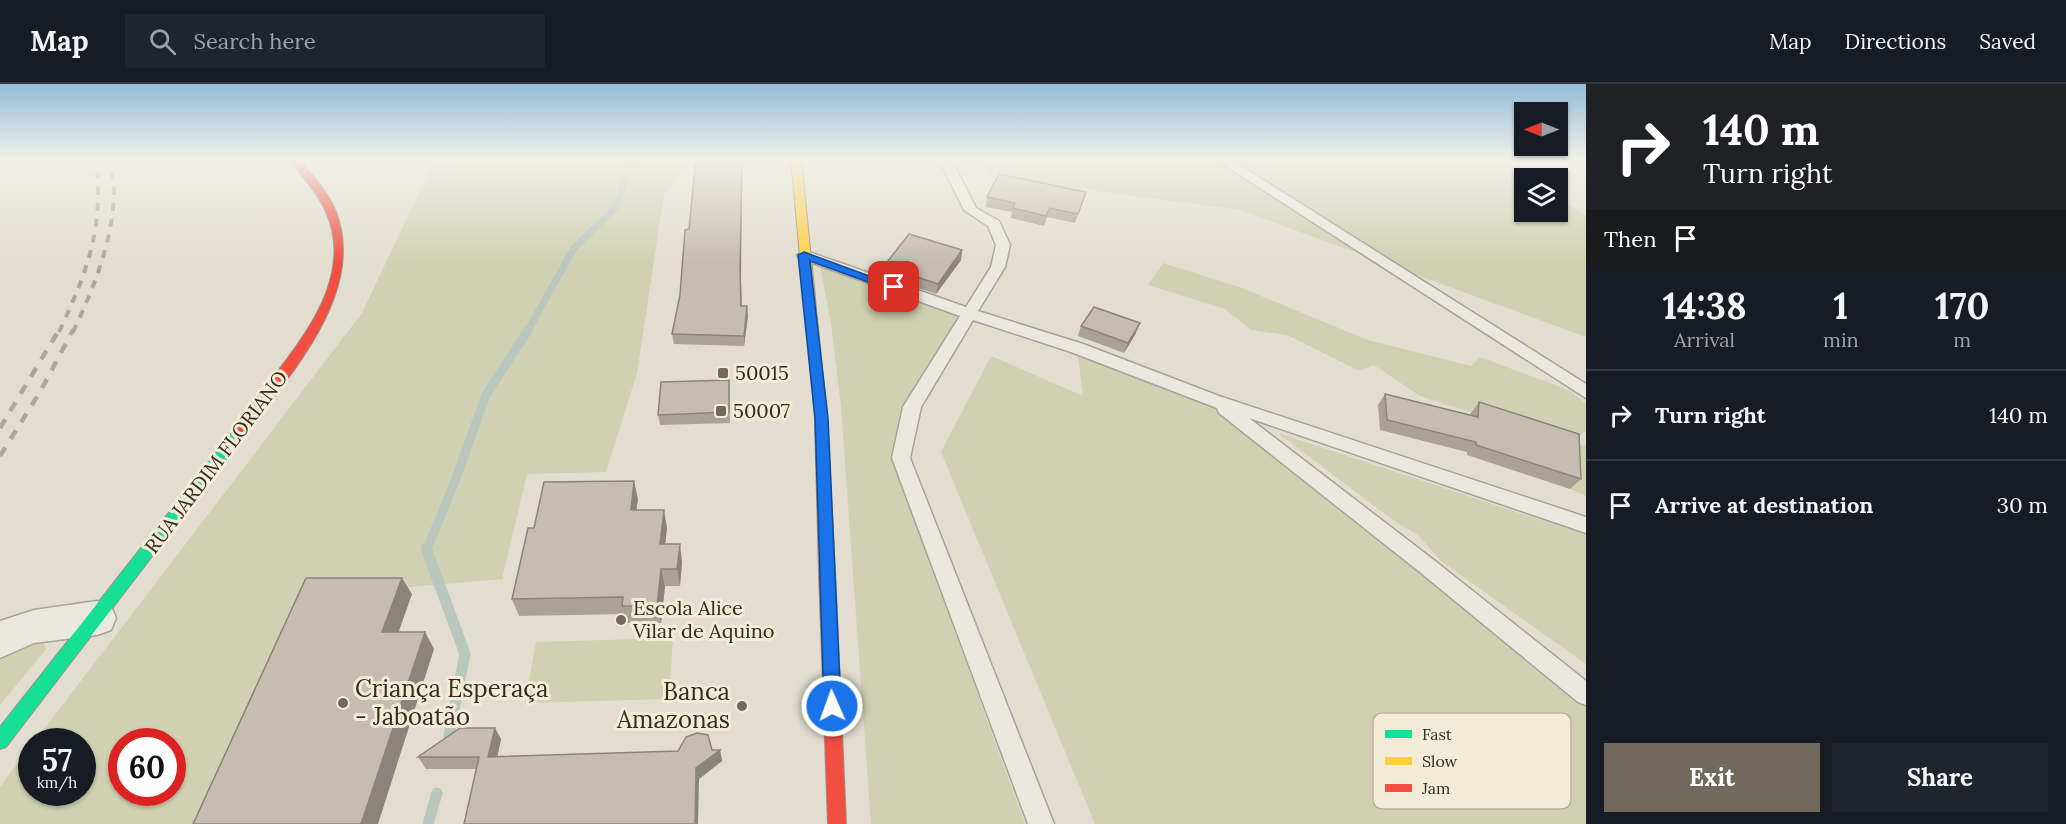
<!DOCTYPE html>
<html lang="en">
<head>
<meta charset="utf-8">
<style>
	body { margin:0; font-family:Lora,serif; background:#20242c; color:#f1f3f6; height:100vh; display:flex; flex-direction:column; font-size:22px; white-space:nowrap }
	* { box-sizing:border-box; margin:0 }
	p { font-size:20px; color:#9ea1a6 }
	.icon { flex:none; width:33px; height:33px; fill:none; stroke:currentColor; stroke-width:2; stroke-linecap:round; stroke-linejoin:round }
	.map { position:relative; flex:1; overflow:hidden }
	.side { display:flex; flex-direction:column; background:#171b24; width:480px }
	.side>* { flex:none }
	.guide { background:#202124; color:#fff; overflow:hidden }
	.needle { width:39px; rotate:270deg }
	.tools { position:absolute; left:1514px; top:18px; display:grid; gap:12px }
	.tools a { display:grid; place-items:center; width:54px; height:54px; border-radius:0px; background:#171b24; box-shadow:0 2px 4px #0004; font-size:30px }
	.speed { position:absolute; left:18px; top:644px; display:flex; gap:12px; font-size:30px; font-weight:700; text-align:center }
	.speed>* { display:grid; place-content:center; width:78px; height:78px; border-radius:50%; background:#171b24; box-shadow:0 2px 4px #0004; line-height:1 }
	.speed small { font-size:15px; font-weight:400 }
	.speed .limit { border:9px solid #d22; background:#fff; color:#111 }
	.pin { position:absolute; display:grid; place-items:center; width:51px; height:51px; color:#fff; margin:-26px; border-radius:12px; box-shadow:0 3px 9px #0006 }
	.me { position:absolute; width:66px; margin:-33px; rotate:358deg; stroke-linejoin:round; filter:drop-shadow(0 0 4px #0008) }
	.turn { display:flex; align-items:center; gap:21px; height:126px; padding:0 18px; font-size:27px }
	.turn .icon { width:78px; height:78px; stroke-width:2.5 }
	.turn b { display:block; font-size:42px; line-height:51px }
	.then { display:flex; align-items:center; height:57px; padding:0 18px; background:#0003; gap:12px; font-size:22px }
	.eta { display:flex; justify-content:space-evenly; align-items:center; height:102px; text-align:center }
	.eta b { font-size:36px; font-weight:700; line-height:42px }
	.cta { display:flex; gap:12px; margin-top:auto; padding:12px 18px }
	.cta a { flex:1; height:69px; border-radius:0px; background:#72695d; color:#fff; font-size:24px; font-weight:700; line-height:69px; text-align:center }
	.cta a+a { background:#20242c; color:#f1f3f6 }
	ul { padding:0; list-style:none }
	li { display:flex; align-items:center; gap:18px; height:90px; padding:0 18px; border-top:2px solid #363941 }
	li div { flex:1 }
	li b { display:block; font-size:22px }
	li em { font-style:normal }
	header { display:flex; align-items:center; gap:36px; box-sizing:border-box; height:84px; padding:0 30px; background:#171b24; border-bottom:2px solid #363941 }
	header strong { font-size:28px }
	nav { display:flex; gap:33px; margin-inline-start:auto; font-size:21px }
	.search { width:420px; height:54px; background:#20242c; display:flex; align-items:center; gap:15px; box-sizing:border-box; padding:0 21px; border-radius:0px; color:#9ea1a6; font-size:22px }
	main { display:flex; flex:1; min-height:0 }
	.map>svg:first-child { display:block }
	.green { fill:#d0d1b2; fill-rule:evenodd }
	.lines { fill:none; stroke-linecap:round; stroke-linejoin:round }
	.stream-far2 { stroke:#b9c7bf; stroke-width:7 }
	.stream-far1 { stroke:#b9c7bf; stroke-width:9 }
	.stream { stroke:#b9c7bf; stroke-width:11 }
	.lane-casing { stroke:#a8a297; stroke-width:3 }
	.street-casing { stroke:#a8a297; stroke-width:3 }
	.fast-casing { stroke:#979288; stroke-width:2 }
	.slow-casing { stroke:#979288; stroke-width:2 }
	.jam-casing { stroke:#979288; stroke-width:2 }
	.lane { fill:#ebe8df; fill-rule:evenodd }
	.street { fill:#ebe8df; fill-rule:evenodd }
	.fast { fill:#16e098; fill-rule:evenodd }
	.slow { fill:#ffcf43; fill-rule:evenodd }
	.jam { fill:#f24e42; fill-rule:evenodd }
	.rail-far1 { stroke:#aba79f; stroke-width:4; stroke-dasharray:8 8; stroke-linecap:butt }
	.rail { stroke:#aba79f; stroke-width:4.5; stroke-dasharray:10 10; stroke-linecap:butt }
	.wall { fill:#aaa297 }
	.shaded-wall { fill:#8b847b }
	.building { fill:#c6bcb0; stroke:#8b847b; stroke-width:1.5 }
	.route { fill:#1a73e8; stroke:#114b97; stroke-width:1.5 }
	.poi-dot { fill:#72695d; stroke:#f2ebd6; stroke-width:2 }
	.labels { text-anchor:middle; stroke-width:6; stroke-linejoin:round; paint-order:stroke }
	.poi-label { font-size:20px; fill:#362b20; stroke:#f2ebd6; text-anchor:start }
	.street-label { font-size:20px; fill:#362b20; stroke:#f2ebd6 }
	.near-poi-label { font-size:24px; fill:#362b20; stroke:#f2ebd6; text-anchor:start }
	.key { fill:#f2ebd6; stroke:#bab19f; stroke-width:1.5 }
	.key-label { font-size:16px; fill:#362b20 }
</style>
</head>
<body>
<header>
<strong>Map</strong>
<div class="search"><svg class="icon" aria-label="search" viewBox="0 0 24 24"><circle cx="10" cy="10" r="6"/><path d="M15 15l6 6"/></svg>Search here</div>
<nav><a>Map</a><a>Directions</a><a>Saved</a></nav>
</header>
<main>
<div class="map">
<svg width="1586" height="740" viewBox="0 0 1586 740">
	<rect width="100%" height="100%" fill="#e2ddcf"/>
	<g class="green">
		<path d="M435,75H692L664,111L637,289L606,388L527,390L502,495L318,511L216,740H0V703L31,661L32,708H82V657H35L362,229ZM122,657H172V708H122Z"/>
		<path d="M983,75H1504L1532,94H1524V128H1557V112L1586,132V253L1240,126L991,93Z"/>
		<path d="M819,176L961,227L912,323L891,373L1025,740H871L841,323L831,240Z"/>
		<path d="M1163,179L1239,203L1368,256L1471,282L1480,273L1571,307L1586,320V347L1570,360L1586,361V412L1570,405L1569,360L1420,312L1374,281L1359,287L1287,251L1251,246L1225,225L1148,201Z"/>
		<path d="M1077,264L1213,316L1586,621V740H1095L941,368L991,272L1083,312Z"/>
		<path d="M1278,349L1586,451V580L1441,477L1418,451L1394,437Z"/>
		<path d="M673,554L669,615L525,619L536,558Z"/>
		<path d="M42,557L46,565L0,621V571L12,561Z"/>
	</g>
	<g class="lines">
		<path class="stream-far2" d="M527,248L574,164L616,123L632,75"/>
		<path class="stream-far1" d="M427,465L455,397L486,311L528,246"/>
		<g class="stream">
			<path d="M426,464L465,570L449,651"/>
			<path d="M428,740L437,709"/>
		</g>
		<g class="lane-casing">
			<g id="lane">
				<path d="M939,75H951L976,124L999,137L1010,161L1005,183L978,227L1083,260L1219,312L1586,433V449L1249,334L1435,477L1586,597V621L1578,618L1421,489L1219,329L1217,324L1071,268L973,236L921,323L910,374L1054,740H1028L892,374L903,323L960,232L799,174L797,171L804,167L809,168L966,223L991,183L996,161L988,142L964,126Z"/>
				<path d="M1215,75H1230L1586,300V314Z"/>
			</g>
		</g>
		<g class="street-casing">
			<path id="street" d="M97,517L111,522L116,534L111,546L97,551L34,559L0,574V537L34,526Z"/>
		</g>
		<g class="fast-casing">
			<path id="fast" d="M239,344L246,349L244,352L6,663L0,665V643L234,346Z"/>
		</g>
		<g class="slow-casing">
			<path id="slow" d="M791,75H801L827,334L835,488L832,492L827,494L822,492L819,488L815,334Z"/>
		</g>
		<g class="jam-casing">
			<g id="jam">
				<path d="M289,75H298C314,93 333,113 339,137C361,215 287,294 244,352L239,354L232,349C270,287 363,210 326,128C317,108 302,92 289,75Z"/>
				<path d="M827,482L832,484L835,488L846,740H828L819,488L822,484Z"/>
			</g>
		</g>
		<use href="#lane" class="lane"/>
		<use href="#street" class="street"/>
		<use href="#fast" class="fast"/>
		<use href="#slow" class="slow"/>
		<use href="#jam" class="jam"/>
		<g class="rail-far1">
			<path d="M59,248C88,186 104,144 96,75"/>
			<path d="M73,248C93,206 112,159 114,112C114,100 111,87 110,75"/>
		</g>
		<g class="rail">
			<path d="M0,344L59,246"/>
			<path d="M0,372L40,308L73,246"/>
		</g>
	</g>
	<g class="wall">
		<path d="M1086,108L1075,139L1047,133L1044,142L1011,134L1012,128L986,123L987,113Z"/>
		<path d="M962,166L961,176L936,210L883,192L884,182Z"/>
		<path d="M741,194L742,222L748,232L744,262L674,260L672,250L680,211Z"/>
		<path d="M1081,242L1136,249L1124,269L1078,252Z"/>
		<path d="M729,296L730,339L660,341L658,331Z"/>
		<path d="M1385,310L1470,331L1471,329L1479,318L1581,395L1570,405L1467,371V368L1380,346L1378,321Z"/>
		<path d="M638,415L636,426L667,444L665,460L682,478L680,502H665L661,539H626L624,530L519,532L512,515L534,444Z"/>
		<path d="M501,655L497,673L720,666L722,677L699,695L477,685H426L418,673Z"/>
	</g>
	<g class="shaded-wall">
		<path d="M742,75L741,194L740,184Z"/>
		<path d="M962,166L961,176L936,210L938,200Z"/>
		<path d="M747,222L748,232L744,262V252Z"/>
		<path d="M1140,239L1136,249L1124,269L1128,259Z"/>
		<path d="M634,397L638,415L634,444L631,426Z"/>
		<path d="M664,426L667,444L663,478L660,460Z"/>
		<path d="M680,460L682,478L680,502L677,485Z"/>
		<path d="M661,485L665,502L661,539L657,522Z"/>
		<path d="M402,494L412,510L393,564L382,548Z"/>
		<path d="M425,548L434,565L378,740H361Z"/>
		<path d="M495,644L501,655L495,684L488,673Z"/>
		<path d="M720,666L722,677L699,695L698,740H695L696,684Z"/>
	</g>
	<g class="building">
		<path d="M696,75H742L740,184L741,222H747L744,252L672,250L680,211L685,146L689,145Z"/>
		<path d="M999,90L1086,108L1078,130L1050,124L1046,132L1013,124L1015,119L987,113Z"/>
		<path d="M909,150L962,166L938,200L884,182Z"/>
		<path d="M1094,223L1140,239L1128,259L1081,242Z"/>
		<path d="M729,296V328L658,331L661,298Z"/>
		<path d="M1385,310L1478,333L1479,318L1579,350L1581,395L1476,361V358L1387,336Z"/>
		<path d="M634,397L631,426H664L660,460H680L677,485H661L657,522H622L623,513L512,515L528,444H534L544,398Z"/>
		<path d="M306,494H402L382,548H425L361,740H193Z"/>
		<path d="M460,644H495L488,673L678,667L686,653L697,649L708,651L712,666H720L696,684L695,740H464L479,673H418Z"/>
	</g>
	<linearGradient id="sky" x2="0" y2="1"><stop stop-color="#95bcd8"/><stop offset="0.42" stop-color="#f2f0e9"/><stop offset="1" stop-color="#f2f0e9" stop-opacity="0"/></linearGradient>
	<rect width="1586" height="179" fill="url(#sky)"/>
	<path class="route" d="M804,168L899,203L898,206H890L810,177L828,334L841,622L839,628L832,630L826,628L824,622L815,334L798,171Z"/>
	<g class="poi-dot">
		<rect x="717" y="283" width="12" height="12" rx="3"/>
		<rect x="715" y="321" width="12" height="12" rx="3"/>
		<circle cx="621" cy="536" r="6"/>
		<circle cx="343" cy="619" r="6"/>
		<circle cx="742" cy="622" r="6"/>
	</g>
	<g class="labels">
		<g class="poi-label">
			<text x="735" y="296">50015</text>
			<text x="733" y="334">50007</text>
			<text x="633" y="531">Escola Alice<tspan x="633" dy="23">Vilar de Aquino</tspan></text>
		</g>
		<g class="street-label">
			<text transform="translate(216 378) rotate(-53)" y="7">RUA JARDIM FLORIANO</text>
		</g>
		<g class="near-poi-label">
			<text x="355" y="613">Criança Esperaça<tspan x="355" dy="28">- Jaboatão</tspan></text>
			<text x="730" y="616" text-anchor="end">Banca<tspan x="730" dy="28">Amazonas</tspan></text>
		</g>
	</g>
	<rect x="1373" y="629" width="198" height="96" rx="9" class="key"/>
	<rect x="1385" y="646" width="27" height="8" fill="#16e098"/>
	<rect x="1385" y="673" width="27" height="8" fill="#ffcf43"/>
	<rect x="1385" y="700" width="27" height="8" fill="#f24e42"/>
	<g class="key-label">
		<text x="1422" y="656">Fast</text>
		<text x="1422" y="683">Slow</text>
		<text x="1422" y="710">Jam</text>
	</g>
</svg>
<div class="tools">
<a><svg class="needle" viewBox="-14 -14 28 28"><path d="M0-13l5 13h-10z" fill="#e53935"/><path d="M0 13l5-13h-10z" fill="#9ea1a6"/></svg></a>
<a><svg class="icon" aria-label="layers" viewBox="0 0 24 24"><path d="M12 4l9 5-9 5-9-5zM3 14l9 5 9-5"/></svg></a>
</div>
<div class="speed"><div>57<small>km/h</small></div><div class="limit">60</div></div>
<div class="pin" style="left:894px;top:203px;background:#d93025"><svg class="icon" aria-label="arrive" viewBox="0 0 24 24"><path d="M6 21V4h12l-3 4 3 4H6"/></svg></div>
<svg class="me" style="left:832px;top:622px" viewBox="-20 -20 40 40"><circle r="17" fill="#1a73e8" stroke="#fff" stroke-width="3"/><path d="M0-11L8 9 0 5-8 9z" fill="#fff"/></svg>
</div>
<section class="side">
<div class="guide">
<div class="turn"><svg class="icon" aria-label="right" viewBox="0 0 24 24"><path d="M7 20v-9h11M14 6l5 5-5 5"/></svg><div><b>140 m</b>Turn right</div></div>
<div class="then">Then<svg class="icon" aria-label="arrive" viewBox="0 0 24 24"><path d="M6 21V4h12l-3 4 3 4H6"/></svg></div>
</div>
<div class="eta">
<div><b>14:38</b><p>Arrival</p></div>
<div><b>1</b><p>min</p></div>
<div><b>170</b><p>m</p></div>
</div>
<ul>
<li><svg class="icon" aria-label="right" viewBox="0 0 24 24"><path d="M7 20v-9h11M14 6l5 5-5 5"/></svg><div><b>Turn right</b></div><em>140 m</em></li>
<li><svg class="icon" aria-label="arrive" viewBox="0 0 24 24"><path d="M6 21V4h12l-3 4 3 4H6"/></svg><div><b>Arrive at destination</b></div><em>30 m</em></li>
</ul>
<div class="cta"><a>Exit</a><a>Share</a></div>
</section>
</main>
</body>
</html>
